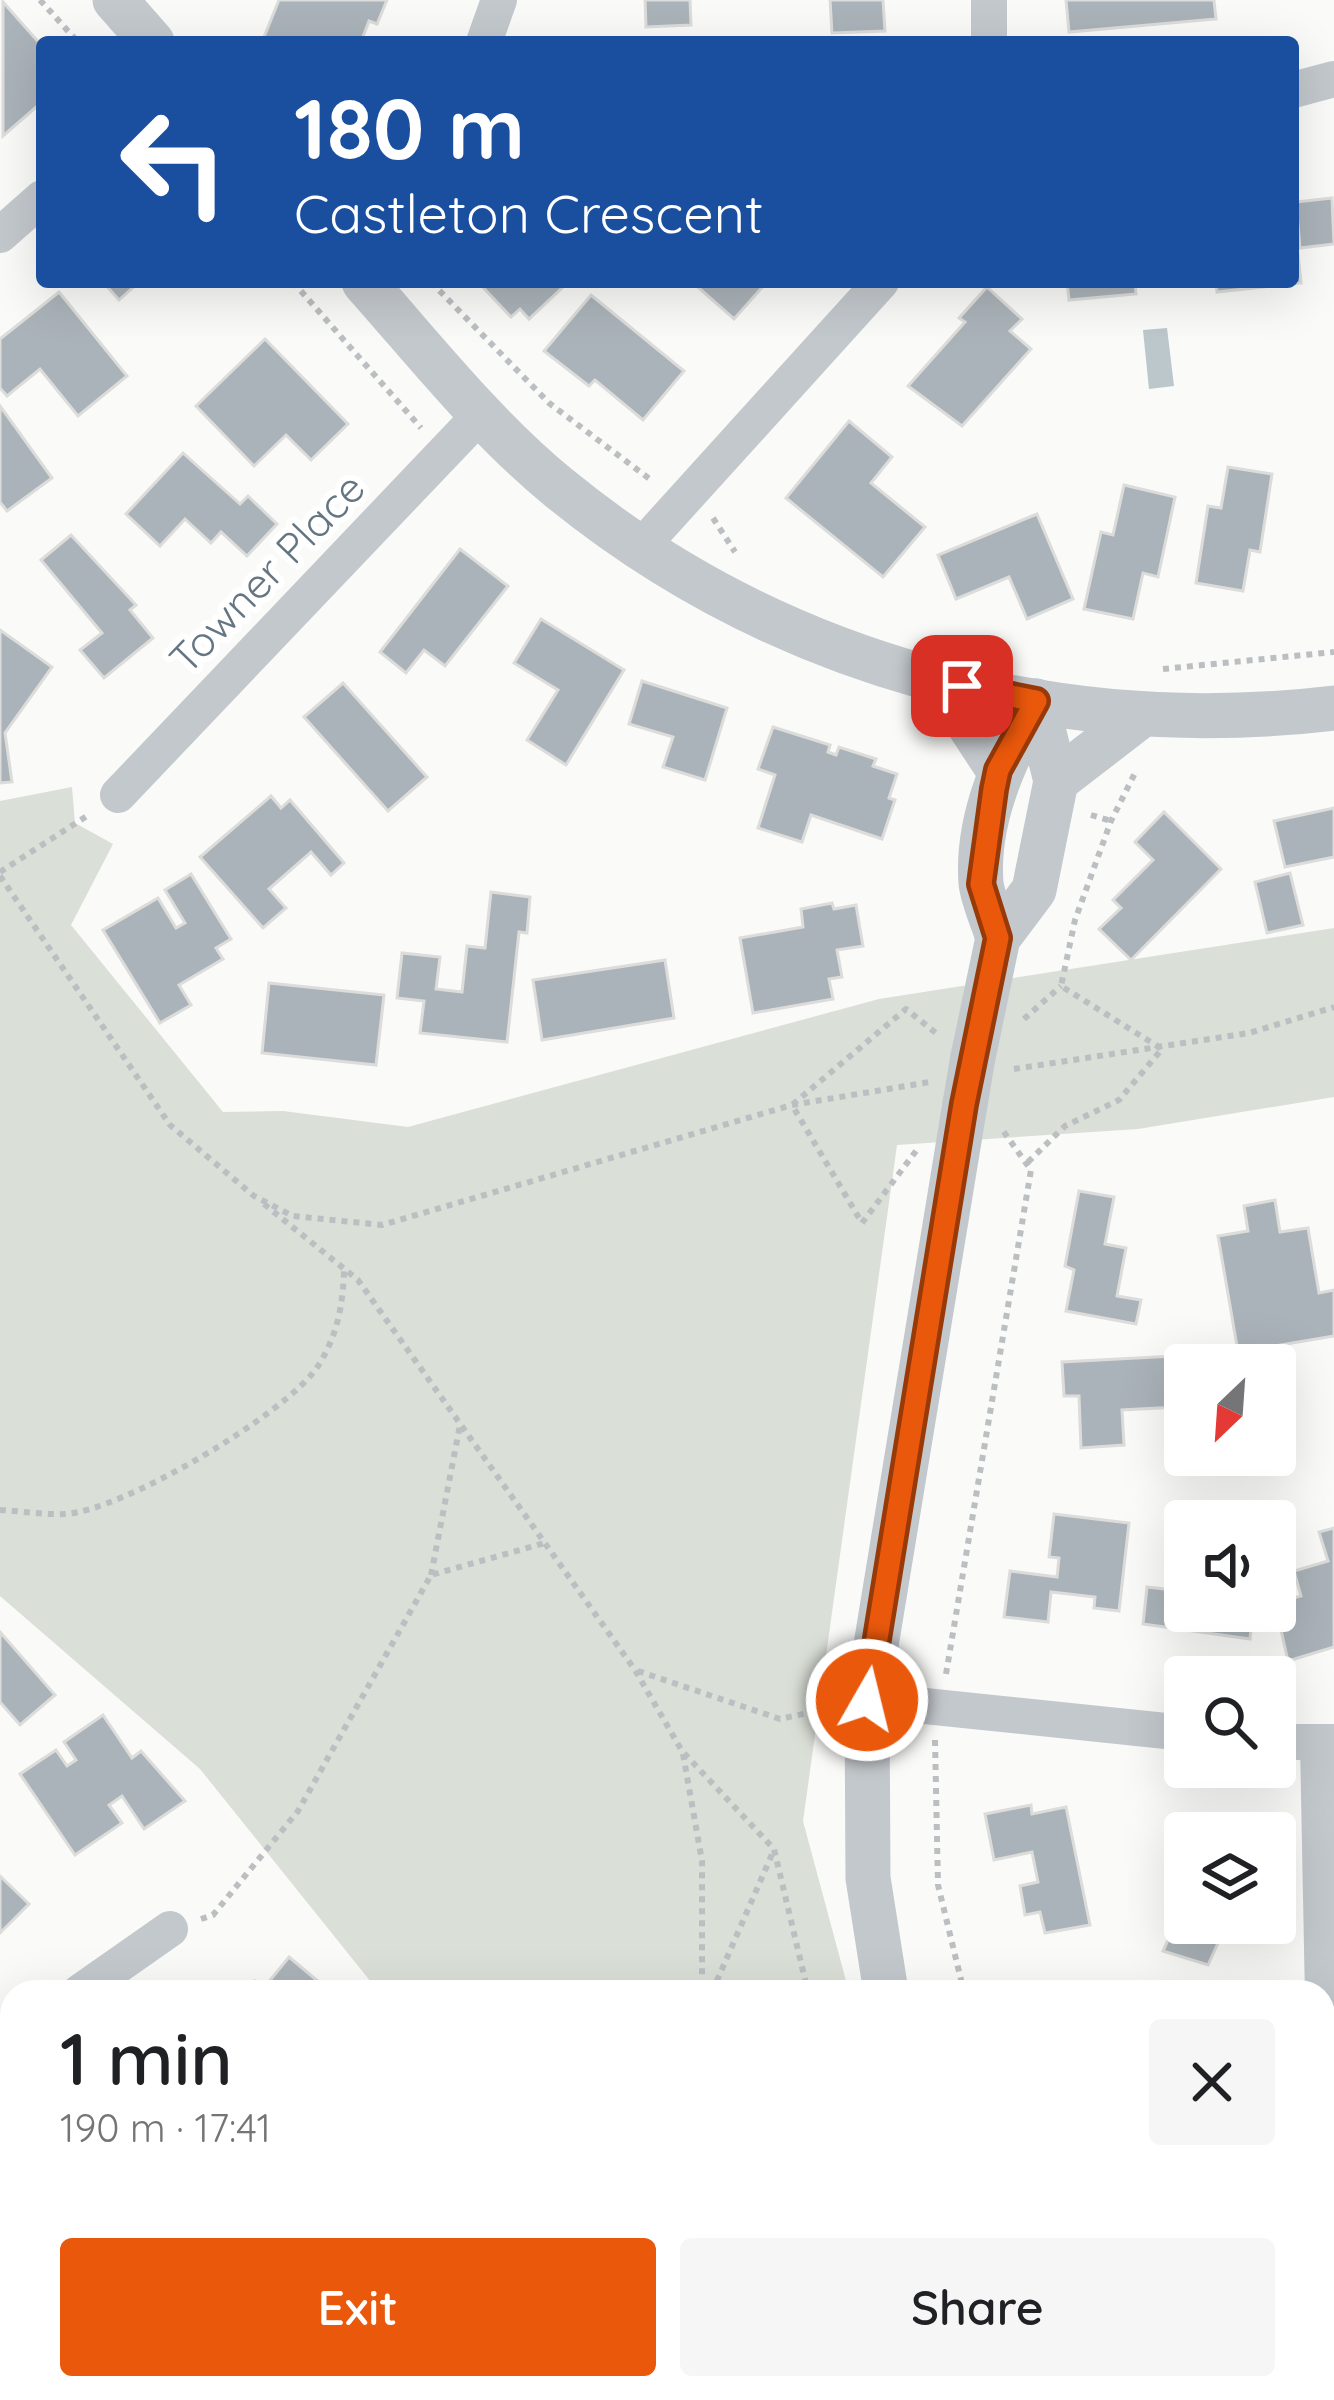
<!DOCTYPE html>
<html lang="en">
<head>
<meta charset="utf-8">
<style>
	body { margin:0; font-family:Quicksand,sans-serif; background:#f6f6f6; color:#202124; height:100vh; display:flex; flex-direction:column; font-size:45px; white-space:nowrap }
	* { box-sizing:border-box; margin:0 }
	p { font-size:39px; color:#757577 }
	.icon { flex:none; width:66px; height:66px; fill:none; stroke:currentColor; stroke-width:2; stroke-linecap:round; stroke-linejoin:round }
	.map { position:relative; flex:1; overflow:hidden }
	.details { position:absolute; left:0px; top:1980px; width:1335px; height:420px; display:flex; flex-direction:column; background:#fff; border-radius:36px 36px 0 0; box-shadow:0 12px 48px #0002 }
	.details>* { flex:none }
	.top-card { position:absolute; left:36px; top:36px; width:1263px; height:252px; border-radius:12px; box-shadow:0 12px 48px #0002; background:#1a4fa0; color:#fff; overflow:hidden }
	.needle { width:78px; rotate:205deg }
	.controls { position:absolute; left:1164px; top:1344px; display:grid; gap:24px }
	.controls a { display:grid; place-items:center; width:132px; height:132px; border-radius:12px; background:#fff; box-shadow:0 12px 48px #0002; font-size:60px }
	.pin { position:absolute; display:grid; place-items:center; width:102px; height:102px; color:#fff; margin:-51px; border-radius:24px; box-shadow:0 6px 18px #0006 }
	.me { position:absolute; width:132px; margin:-66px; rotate:8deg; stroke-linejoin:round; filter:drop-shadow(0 0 9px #0008) }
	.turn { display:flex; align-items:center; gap:42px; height:252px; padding:0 60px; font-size:54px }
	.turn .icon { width:156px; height:156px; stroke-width:2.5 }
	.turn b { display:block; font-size:84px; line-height:102px }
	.round { display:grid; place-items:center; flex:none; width:126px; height:126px; border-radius:12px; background:#f6f6f6 }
	.summary { display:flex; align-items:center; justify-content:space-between; height:204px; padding:0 60px }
	h1 { font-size:72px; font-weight:600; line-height:90px }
	.action { display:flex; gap:24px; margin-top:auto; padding:24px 60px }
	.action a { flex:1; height:138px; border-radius:12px; background:#ea580c; color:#fff; font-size:48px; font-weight:600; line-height:138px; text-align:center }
	.action a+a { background:#f6f6f6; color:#202124 }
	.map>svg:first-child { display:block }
	.green { fill:#dadfd7 }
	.water { fill:#bbc7cb }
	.building { fill:#aab3b9; stroke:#dcdcda; stroke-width:3 }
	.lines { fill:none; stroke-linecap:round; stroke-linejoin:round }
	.path { stroke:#bbbfc2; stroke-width:6; stroke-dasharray:6 6; stroke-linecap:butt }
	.minor { stroke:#c3c8cc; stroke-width:36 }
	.tertiary { stroke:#c3c8cc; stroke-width:45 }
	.tertiary-bridge { stroke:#c3c8cc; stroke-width:45 }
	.route-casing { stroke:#983908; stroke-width:30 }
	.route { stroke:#ea580c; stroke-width:21 }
	.labels { text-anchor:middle; stroke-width:12; stroke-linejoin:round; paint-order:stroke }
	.street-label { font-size:42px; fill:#657683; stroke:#fff }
</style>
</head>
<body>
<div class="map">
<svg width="1334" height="2400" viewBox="0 0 1334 2400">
	<rect width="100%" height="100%" fill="#fafaf8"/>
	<g class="green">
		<path d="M72,787L75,823L113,844L71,925L223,1112L283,1111L408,1127L879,999L1334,928V1097L1138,1129L897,1145L803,1821L849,1992H379L200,1769L0,1596V801Z"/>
		<path d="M528,2388H688L686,2400H528Z"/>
	</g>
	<path class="water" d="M1167,328L1174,386L1149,389L1143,330Z"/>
	<g class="building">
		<path d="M279,0H387L377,24L369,21L361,42H262Z"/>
		<path d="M645,0H690L691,25L646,27Z"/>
		<path d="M830,0H883L885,31L832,33Z"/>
		<path d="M1066,0H1214L1216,19L1069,32Z"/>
		<path d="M3,2L42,46V102L3,136Z"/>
		<path d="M1332,198L1334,244L1300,248L1296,202Z"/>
		<path d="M1293,207L1301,283L1217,292L1216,282H1293Z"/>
		<path d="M103,282H139L119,300Z"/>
		<path d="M478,282H561L564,286L529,319L520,309L511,317Z"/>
		<path d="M692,282H767L734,319Z"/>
		<path d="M1067,282H1135L1136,294L1069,300Z"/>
		<path d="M987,287L1022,319L1010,331L1031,349L962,426L908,386L965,322L959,318Z"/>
		<path d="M59,292L127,376L78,416L40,369L7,396L0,388V339Z"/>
		<path d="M591,295L684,371L643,420L595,380L589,386L544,351Z"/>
		<path d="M265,339L348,424L311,460L286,435L254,466L196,406Z"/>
		<path d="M0,406L52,478L7,511L0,502Z"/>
		<path d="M849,421L892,457L871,483L925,527L883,577L786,498Z"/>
		<path d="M183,453L240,504L248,496L277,524L247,556L221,532L211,543L185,519L160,546L126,514Z"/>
		<path d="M1228,467L1272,474L1260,552L1250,550L1243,591L1196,583L1208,506L1221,508Z"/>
		<path d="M1124,485L1175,497L1158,577L1143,573L1133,619L1084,609L1101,532L1113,535Z"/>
		<path d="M1037,514L1073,599L1027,619L1009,577L956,599L938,555Z"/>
		<path d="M71,535L136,605L130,610L153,638L104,678L80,650L102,633L41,560Z"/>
		<path d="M460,549L508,586L445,666L424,650L406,673L380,652Z"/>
		<path d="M541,619L624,670L566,765L527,740L558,690L514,663Z"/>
		<path d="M0,630L52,667L5,733L12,782L0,783Z"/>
		<path d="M642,681L727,708L705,780L663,767L673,737L629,724Z"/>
		<path d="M343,683L427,777L388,811L304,717Z"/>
		<path d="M773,727L830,745L828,752L836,755L839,747L876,759L873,766L897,774L889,798L895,800L882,839L811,815L802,842L758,828L775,775L758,769Z"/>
		<path d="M271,796L281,808L290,800L344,863L331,875L311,852L269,889L286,908L263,928L200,857Z"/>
		<path d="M1334,808V857L1285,867L1274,821Z"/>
		<path d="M1164,812L1221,869L1131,960L1099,929L1121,908L1113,900L1153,860L1135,842Z"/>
		<path d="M1290,873L1303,925L1267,933L1255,882Z"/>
		<path d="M191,874L231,939L216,948L223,959L179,985L191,1005L160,1023L103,930L158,898L176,928L185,923L165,890Z"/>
		<path d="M491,892L530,897L527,933L519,932L507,1042L420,1033L424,1001L397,998L402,953L440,957L436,989L462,992L467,946L485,948Z"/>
		<path d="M832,903L834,909L856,905L863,946L837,950L842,977L829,979L833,999L753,1013L740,938L803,927L801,909Z"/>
		<path d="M665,960L674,1018L542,1040L533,980Z"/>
		<path d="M269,983L384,995L376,1065L262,1053Z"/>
		<path d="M1079,1191L1114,1197L1105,1244L1126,1248L1117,1296L1141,1300L1136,1324L1066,1311L1074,1270L1065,1266Z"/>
		<path d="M1275,1200L1280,1232L1308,1228L1319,1293L1334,1290V1336L1238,1352L1218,1236L1248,1231L1244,1206Z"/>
		<path d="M1174,1356L1177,1407L1122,1410L1124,1445L1081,1448L1079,1396H1064L1062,1362Z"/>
		<path d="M1054,1514L1129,1523L1119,1611L1094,1608L1095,1597L1051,1592L1048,1622L1004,1617L1010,1571L1057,1577L1059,1558L1049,1557Z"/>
		<path d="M1334,1528V1647L1288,1661L1275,1603L1301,1596L1294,1571L1328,1561L1319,1532Z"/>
		<path d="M1178,1546L1185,1547V1611H1253L1250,1639L1143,1624L1147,1587L1173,1590Z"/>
		<path d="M0,1632L55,1695L20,1725L0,1702Z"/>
		<path d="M103,1715L132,1758L141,1751L185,1801L144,1829L122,1796L109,1805L122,1823L75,1855L20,1774L56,1750L67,1766L76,1760L64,1742Z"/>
		<path d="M1031,1805L1032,1814L1066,1807L1090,1925L1045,1933L1040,1912L1025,1915L1020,1886L1038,1882L1032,1852L994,1860L985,1814Z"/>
		<path d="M0,1876L29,1904L0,1933Z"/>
		<path d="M1185,1903V1923H1227L1208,1965L1163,1951Z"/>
		<path d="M289,1957L331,1992H246L255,1981L263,1989Z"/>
		<path d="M0,2196L12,2211V2236L0,2246Z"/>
		<path d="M1334,2277V2350L1323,2339V2288Z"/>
		<path d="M757,2388H854V2389L758,2396Z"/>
	</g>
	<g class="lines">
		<g class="path">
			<path d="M40,0L78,42"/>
			<path d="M293,282L421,428"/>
			<path d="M431,282L549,403L651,480"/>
			<path d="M713,518L735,552"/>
			<path d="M1163,669L1334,652"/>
			<path d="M1091,815L1111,821"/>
			<path d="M0,872L90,814"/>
			<path d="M0,876L170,1125L254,1196L293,1216L382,1225L792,1105L930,1082"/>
			<path d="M1024,1019L1061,986"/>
			<path d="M1014,1069L1249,1033L1334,1007"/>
			<path d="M916,1151L862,1223L792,1105L906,1009L936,1033"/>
			<path d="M1028,1162L1065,1126L1119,1100L1162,1049L1061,986L1075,920L1111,821L1135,773"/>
			<path d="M264,1204L358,1280L635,1670L682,1751L774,1849L808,1992"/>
			<path d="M0,1510C21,1511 44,1515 65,1514C122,1511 287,1414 318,1366C337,1336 343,1306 344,1270"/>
			<path d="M431,1575L460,1425"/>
			<path d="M638,1671L780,1719L826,1709"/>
			<path d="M946,1674L1031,1170L1001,1128"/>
			<path d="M935,1740L938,1885L964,1992"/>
			<path d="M683,1754L702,1861V1992"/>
			<path d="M201,1919L213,1915L298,1811L431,1575L545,1543"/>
			<path d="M712,1992L773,1852"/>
			<path d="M1190,2388L1201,2400"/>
			<path d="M602,2400L604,2388"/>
		</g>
		<g class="minor">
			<path d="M989,0V42"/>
			<path d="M484,42L499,0"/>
			<path d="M1293,90L1334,79"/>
			<path d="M0,235L42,198"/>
			<path d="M640,548L881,282"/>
			<path d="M118,795L481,414"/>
			<path d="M867,1700L1185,1733"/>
			<path d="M1275,1742H1334"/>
			<path d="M1318,1744L1323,1998"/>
			<path d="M80,1992L170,1929"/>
			<path d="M0,2049L12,2041"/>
		</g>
		<g class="tertiary">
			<path d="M115,0L152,42"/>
			<path d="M364,282C426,352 486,428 558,487C775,665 1057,741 1334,708"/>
			<path d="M925,678L958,708L998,769"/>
			<path d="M1056,781L1139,717"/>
			<path d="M998,938C993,921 983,900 981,883C976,818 1006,756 1036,701"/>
			<path d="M973,1057L998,938L1034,890L1056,781L1036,701"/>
			<path d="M886,1992L868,1878L867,1700L965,1104"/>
			<path d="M1010,2388L1016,2400"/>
			<path d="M1128,2388L1136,2400"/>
		</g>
		<path class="tertiary-bridge" d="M965,1104L973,1057"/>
	</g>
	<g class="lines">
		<g class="route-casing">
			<path id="route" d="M867,1700L964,1104L998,938L981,884L994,789L998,770L1036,701L962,686"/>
		</g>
		<use href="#route" class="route"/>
	</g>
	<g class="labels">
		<g class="street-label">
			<text transform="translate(267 573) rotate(-46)" y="15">Towner Place</text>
		</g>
	</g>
</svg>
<div class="controls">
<a><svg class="needle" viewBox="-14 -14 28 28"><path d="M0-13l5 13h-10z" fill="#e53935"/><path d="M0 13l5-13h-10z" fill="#757577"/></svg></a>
<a><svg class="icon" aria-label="sound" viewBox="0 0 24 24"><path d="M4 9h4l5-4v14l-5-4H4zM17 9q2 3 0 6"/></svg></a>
<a><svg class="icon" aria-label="search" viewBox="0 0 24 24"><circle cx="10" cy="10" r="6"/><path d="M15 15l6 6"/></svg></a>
<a><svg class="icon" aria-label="layers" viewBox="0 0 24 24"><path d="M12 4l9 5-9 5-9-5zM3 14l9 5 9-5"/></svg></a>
</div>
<div class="pin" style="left:962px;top:686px;background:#d93025"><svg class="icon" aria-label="arrive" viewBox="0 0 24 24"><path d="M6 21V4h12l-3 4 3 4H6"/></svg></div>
<svg class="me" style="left:867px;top:1700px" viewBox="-20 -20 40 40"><circle r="17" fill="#ea580c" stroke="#fff" stroke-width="3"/><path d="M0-11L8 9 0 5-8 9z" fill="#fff"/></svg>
<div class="top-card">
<div class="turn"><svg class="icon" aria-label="left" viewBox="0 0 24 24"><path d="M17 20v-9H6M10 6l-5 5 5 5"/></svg><div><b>180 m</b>Castleton Crescent</div></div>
</div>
<section class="details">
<div class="summary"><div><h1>1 min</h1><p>190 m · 17:41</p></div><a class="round"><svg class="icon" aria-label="close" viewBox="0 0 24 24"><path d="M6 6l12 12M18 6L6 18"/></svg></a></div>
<div class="action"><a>Exit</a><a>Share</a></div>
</section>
</div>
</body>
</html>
